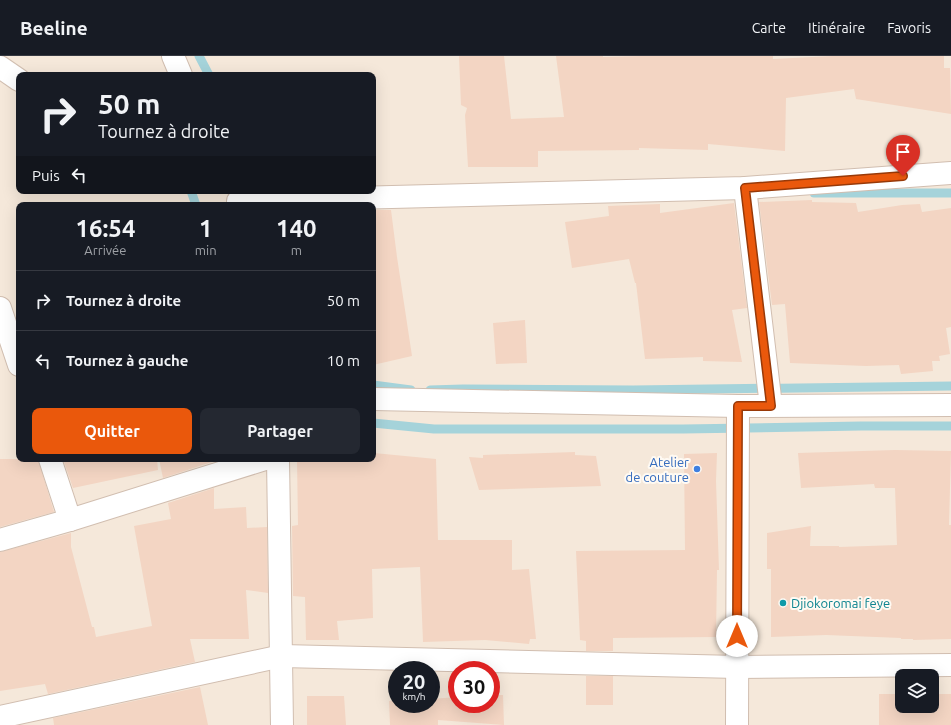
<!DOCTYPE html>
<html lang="fr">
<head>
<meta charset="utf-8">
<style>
	body { margin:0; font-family:Ubuntu,sans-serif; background:#242831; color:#f1f3f6; height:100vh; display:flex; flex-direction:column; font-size:15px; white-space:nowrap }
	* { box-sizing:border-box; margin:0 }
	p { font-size:13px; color:#9ea1a6 }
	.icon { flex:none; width:22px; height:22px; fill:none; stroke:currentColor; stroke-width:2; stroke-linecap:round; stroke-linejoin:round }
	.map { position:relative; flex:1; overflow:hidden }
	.side { position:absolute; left:16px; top:146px; width:360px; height:260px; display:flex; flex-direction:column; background:#171b24; border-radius:8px; box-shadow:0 4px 16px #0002 }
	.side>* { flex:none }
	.guide { position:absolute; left:16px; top:16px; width:360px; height:122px; border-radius:8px; box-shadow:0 4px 16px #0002; background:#171b24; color:#f1f3f6; overflow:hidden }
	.fabs { position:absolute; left:895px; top:613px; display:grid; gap:8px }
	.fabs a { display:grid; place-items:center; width:44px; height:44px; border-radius:8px; background:#171b24; box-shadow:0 4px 16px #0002; font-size:20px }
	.speed { position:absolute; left:388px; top:605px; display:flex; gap:8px; font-size:20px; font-weight:700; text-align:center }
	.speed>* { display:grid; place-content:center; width:52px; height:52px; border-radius:50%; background:#171b24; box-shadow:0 4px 16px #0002; line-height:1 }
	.speed small { font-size:10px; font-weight:400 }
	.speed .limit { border:6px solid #d22; background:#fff; color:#111 }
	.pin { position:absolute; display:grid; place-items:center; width:34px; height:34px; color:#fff; margin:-41px -17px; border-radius:50% 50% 50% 0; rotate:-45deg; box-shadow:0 0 4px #0007 }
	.pin .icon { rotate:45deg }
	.me { position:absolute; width:44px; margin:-22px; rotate:0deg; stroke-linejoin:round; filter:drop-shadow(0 0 3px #0008) }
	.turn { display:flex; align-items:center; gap:14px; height:84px; padding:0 16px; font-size:18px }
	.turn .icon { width:52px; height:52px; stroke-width:2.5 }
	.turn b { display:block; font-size:28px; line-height:34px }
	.then { display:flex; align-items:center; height:38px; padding:0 16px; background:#0003; gap:8px; font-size:15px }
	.eta { display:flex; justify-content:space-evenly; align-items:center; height:68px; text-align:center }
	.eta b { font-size:24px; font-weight:600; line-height:28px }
	.button { display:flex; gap:8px; margin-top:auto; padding:8px 16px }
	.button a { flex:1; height:46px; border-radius:8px; background:#ea580c; color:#fff; font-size:16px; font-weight:600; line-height:46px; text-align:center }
	.button a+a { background:#242831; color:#f1f3f6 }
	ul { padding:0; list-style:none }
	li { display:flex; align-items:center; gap:12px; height:60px; padding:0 16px; border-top:1px solid #363941 }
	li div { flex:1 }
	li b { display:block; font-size:15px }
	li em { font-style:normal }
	header { display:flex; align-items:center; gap:24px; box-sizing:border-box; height:56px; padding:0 20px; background:#171b24; border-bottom:1px solid #363941 }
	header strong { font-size:19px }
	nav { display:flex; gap:22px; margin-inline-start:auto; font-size:14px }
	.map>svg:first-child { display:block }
	.residential { fill:#f5e8da; fill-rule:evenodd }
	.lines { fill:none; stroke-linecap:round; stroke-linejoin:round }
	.stream { stroke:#a5d3da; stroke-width:9 }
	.building { fill:#f3d5c3 }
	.minor-casing { stroke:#d1beb0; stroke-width:24 }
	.minor { stroke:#fff; stroke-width:22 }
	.route-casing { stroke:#983908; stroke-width:10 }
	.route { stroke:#ea580c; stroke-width:7 }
	.shop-dot { fill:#3f7fe0; stroke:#fffaf3; stroke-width:1.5 }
	.culture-dot { fill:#0f9aa8; stroke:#fffaf3; stroke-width:1.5 }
	.labels { text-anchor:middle; stroke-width:4; stroke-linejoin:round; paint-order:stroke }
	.shop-label { font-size:13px; fill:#366cbe; stroke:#fffaf3; text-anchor:end }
	.culture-label { font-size:13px; fill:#0d838f; stroke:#fffaf3; text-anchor:start }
</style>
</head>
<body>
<header>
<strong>Beeline</strong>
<nav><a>Carte</a><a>Itinéraire</a><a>Favoris</a></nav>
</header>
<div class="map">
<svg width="951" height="669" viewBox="0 0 951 669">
	<rect width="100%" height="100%" fill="#fdf6ec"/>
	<path class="residential" d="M0,0H951V669H0ZM19,19H373V135H19ZM19,149H373V403H19ZM397,614H431V648H397ZM457,614H491V648H457ZM902,620H932V650H902Z"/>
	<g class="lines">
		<g class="stream">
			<path d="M199,0L209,19"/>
			<path d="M191,135L196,149"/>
			<path d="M814,137H951"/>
			<path d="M373,329L411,334"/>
			<path d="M430,334L463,333L633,334L951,330"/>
			<path d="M373,367L434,373H683L861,370H951"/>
		</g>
	</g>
	<g class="building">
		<path d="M459,0H504L511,63L564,61L556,0H603V1L640,0H773V3L832,0H944V12H950L951,58L856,43L854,33L786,42L785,95L708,88V94L639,92V94L538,95V111H468L465,59L467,52L461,49Z"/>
		<path d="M812,144V146L856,147L858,156L902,149L920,148L922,156L951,152V271L946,272L950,298L939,300L940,305H932L933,315L901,318L899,309L866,310L790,307L785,248L772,249L759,146Z"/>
		<path d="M734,147L747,252L732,254L742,306L703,305V301L645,303L636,227H635L629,203L572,212L565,166L609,160L608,150L660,148V157Z"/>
		<path d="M373,154H391L397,201L412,300L373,309Z"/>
		<path d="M525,264L527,307L496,308L493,267Z"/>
		<path d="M895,394L951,395L949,469H951V583L913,584V583H901V582L826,579L771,581V513H767V477L811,470L810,490H839V491L897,489L895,432H875L874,428L801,432L798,397Z"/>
		<path d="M575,396V399L596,400L601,430L479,434L469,401L483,402V399Z"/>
		<path d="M374,397L436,403L438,484H512V514L529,513L536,583H530L529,588L485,584L423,586L420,511L372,513L373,562L337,565L339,584H306L305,541L293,540L292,470L298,469L297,403H374Z"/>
		<path d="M717,397L716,425L719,514H717L716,581L613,582V595H586V585L580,584L576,495L685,494L684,398Z"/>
		<path d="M0,403H38L54,456L0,471Z"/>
		<path d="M63,403H157L158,414L73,432Z"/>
		<path d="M159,403H215V405L163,422Z"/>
		<path d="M214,432V453L246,451L247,472L267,471L268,537L246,534L249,583H190L195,606L48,638L45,628L0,635V496L71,477V491L92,571H94L96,581L152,570L134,470L171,463L168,447Z"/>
		<rect x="586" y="620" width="27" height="29"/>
		<path d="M200,631L208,669H54L53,662Z"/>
		<path d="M879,638H902V650H932V638H951V669H879Z"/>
		<path d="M491,639H503L504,669L438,664V669H390L389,645L397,644V648H431V643L457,641V648H491Z"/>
		<path d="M307,640H344L346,669H307Z"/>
	</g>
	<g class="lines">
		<g class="minor-casing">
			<g id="minor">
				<path d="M173,0L181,19"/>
				<path d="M0,11L19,24"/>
				<path d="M745,132L771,350"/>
				<path d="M238,145L745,132L951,117"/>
				<path d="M0,252L19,309"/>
				<path d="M373,343L738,350L951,349"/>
				<path d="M50,403L70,464"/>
				<path d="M278,403L282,669"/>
				<path d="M0,484L70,464L265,403"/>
				<path d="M0,661L282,600L737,611L951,609"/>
				<path d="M737,669L738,350"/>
			</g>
		</g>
		<use href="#minor" class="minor"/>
	</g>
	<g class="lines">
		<g class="route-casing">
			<path id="route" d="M737,580L738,350H771L745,132L903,120"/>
		</g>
		<use href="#route" class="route"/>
	</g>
	<circle class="shop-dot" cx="697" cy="413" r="4"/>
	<circle class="culture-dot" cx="783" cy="547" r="4"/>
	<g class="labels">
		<g class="shop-label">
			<text x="689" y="411">Atelier<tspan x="689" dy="15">de couture</tspan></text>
		</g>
		<g class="culture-label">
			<text x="791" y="552">Djiokoromai feye</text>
		</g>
	</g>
</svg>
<div class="fabs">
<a><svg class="icon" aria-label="layers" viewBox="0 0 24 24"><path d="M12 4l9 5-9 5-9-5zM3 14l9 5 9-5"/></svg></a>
</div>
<div class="speed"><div>20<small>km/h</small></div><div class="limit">30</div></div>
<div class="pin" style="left:903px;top:120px;background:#d93025"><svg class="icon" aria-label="arrive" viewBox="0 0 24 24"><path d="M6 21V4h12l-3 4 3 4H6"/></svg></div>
<svg class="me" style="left:737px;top:580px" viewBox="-20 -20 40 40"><circle r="19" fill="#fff"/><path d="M0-13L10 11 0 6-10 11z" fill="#ea580c"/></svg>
<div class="guide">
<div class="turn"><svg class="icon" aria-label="right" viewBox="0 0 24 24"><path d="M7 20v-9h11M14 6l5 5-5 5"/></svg><div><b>50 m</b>Tournez à droite</div></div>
<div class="then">Puis<svg class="icon" aria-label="left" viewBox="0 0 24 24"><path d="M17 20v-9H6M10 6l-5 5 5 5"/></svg></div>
</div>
<section class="side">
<div class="eta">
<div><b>16:54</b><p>Arrivée</p></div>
<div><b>1</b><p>min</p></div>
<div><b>140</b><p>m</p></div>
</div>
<ul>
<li><svg class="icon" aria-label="right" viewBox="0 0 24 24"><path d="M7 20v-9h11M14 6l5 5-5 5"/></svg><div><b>Tournez à droite</b></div><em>50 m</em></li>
<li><svg class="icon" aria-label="left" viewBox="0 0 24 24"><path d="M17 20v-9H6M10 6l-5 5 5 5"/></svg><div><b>Tournez à gauche</b></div><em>10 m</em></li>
</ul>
<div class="button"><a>Quitter</a><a>Partager</a></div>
</section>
</div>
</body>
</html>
